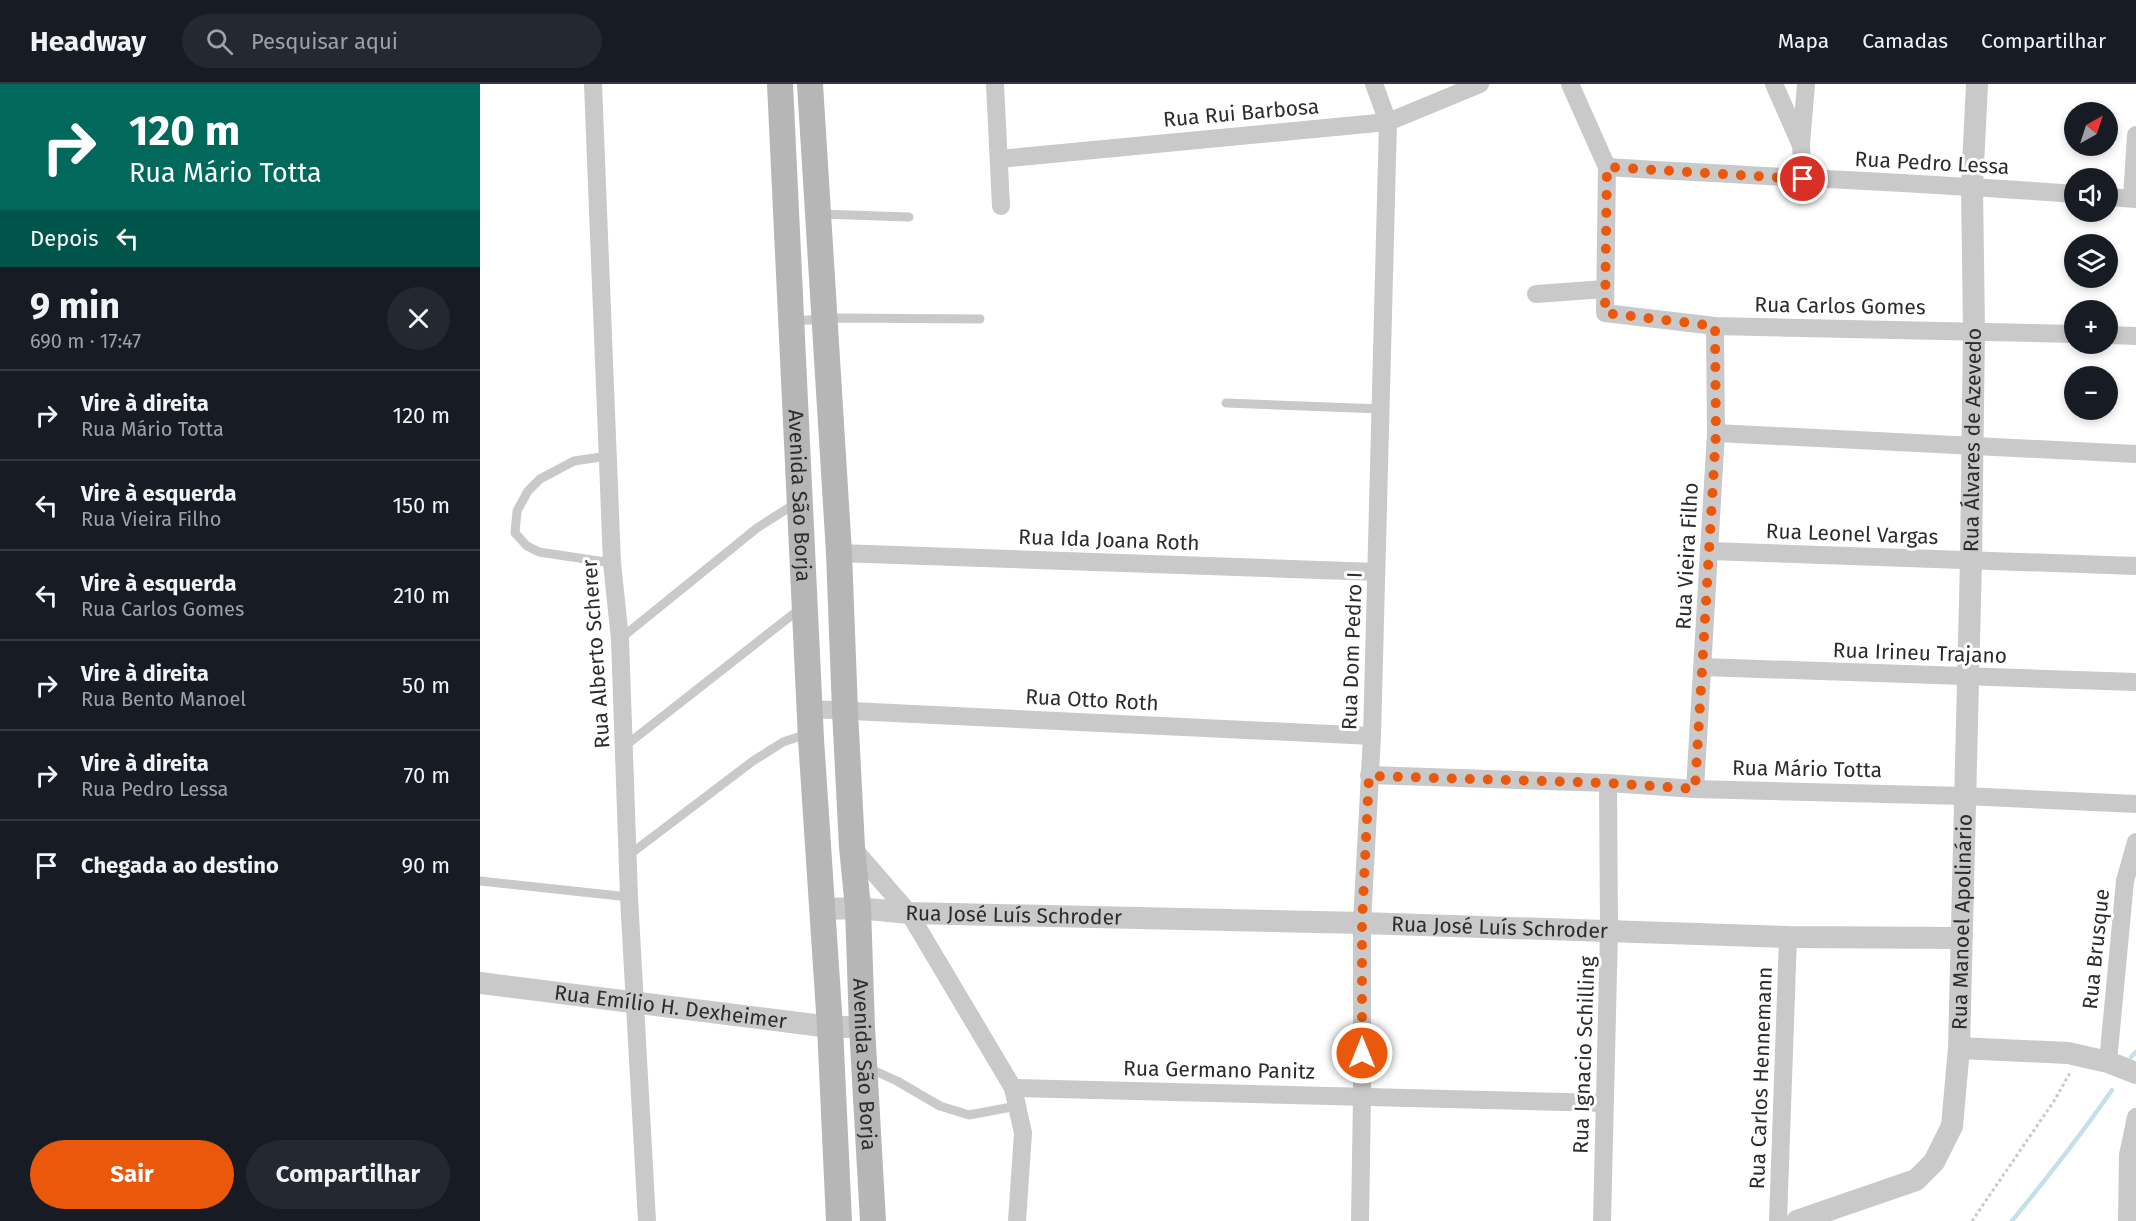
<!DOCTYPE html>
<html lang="pt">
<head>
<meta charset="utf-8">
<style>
	body { margin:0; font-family:"Fira Sans",sans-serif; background:#242831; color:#f1f3f6; height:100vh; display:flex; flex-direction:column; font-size:22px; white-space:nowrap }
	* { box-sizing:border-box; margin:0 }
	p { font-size:20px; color:#9ea1a6 }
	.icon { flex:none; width:33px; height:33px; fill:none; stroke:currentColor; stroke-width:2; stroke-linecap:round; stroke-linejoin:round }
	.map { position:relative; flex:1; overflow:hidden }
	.sheet { display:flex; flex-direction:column; background:#171b24; width:480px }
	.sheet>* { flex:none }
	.guide { background:#00695c; color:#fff; overflow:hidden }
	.needle { width:39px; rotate:39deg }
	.buttons { position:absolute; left:1584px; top:18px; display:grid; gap:12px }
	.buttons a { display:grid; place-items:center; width:54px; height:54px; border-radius:50%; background:#171b24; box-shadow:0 3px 9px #0003; font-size:30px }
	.pin { position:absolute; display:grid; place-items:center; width:51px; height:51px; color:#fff; margin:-26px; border:3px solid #fff; border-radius:50%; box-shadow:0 2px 6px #0007 }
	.me { position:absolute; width:66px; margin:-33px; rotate:0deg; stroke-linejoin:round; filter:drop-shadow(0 0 4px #0008) }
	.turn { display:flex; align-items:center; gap:21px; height:126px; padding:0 30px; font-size:27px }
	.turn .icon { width:78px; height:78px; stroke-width:2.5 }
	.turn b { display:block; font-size:42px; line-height:51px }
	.then { display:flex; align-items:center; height:57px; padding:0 30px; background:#0003; gap:12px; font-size:22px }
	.round { display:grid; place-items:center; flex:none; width:63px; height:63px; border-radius:32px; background:#242831 }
	.head { display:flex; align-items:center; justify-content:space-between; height:102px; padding:0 30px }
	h1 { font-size:36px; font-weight:700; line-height:45px }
	.action { display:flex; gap:12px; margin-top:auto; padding:12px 30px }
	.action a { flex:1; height:69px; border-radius:36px; background:#ea580c; color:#fff; font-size:24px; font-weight:700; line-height:69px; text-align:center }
	.action a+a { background:#242831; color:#f1f3f6 }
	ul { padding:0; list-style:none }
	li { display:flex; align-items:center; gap:18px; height:90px; padding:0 30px; border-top:2px solid #363941 }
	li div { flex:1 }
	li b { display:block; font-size:22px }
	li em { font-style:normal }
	header { display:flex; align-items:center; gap:36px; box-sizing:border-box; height:84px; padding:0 30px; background:#171b24; border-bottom:2px solid #363941 }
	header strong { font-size:28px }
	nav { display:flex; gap:33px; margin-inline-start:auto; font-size:21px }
	.search { width:420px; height:54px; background:#242831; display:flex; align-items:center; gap:15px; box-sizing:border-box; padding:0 21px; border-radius:33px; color:#9ea1a6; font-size:22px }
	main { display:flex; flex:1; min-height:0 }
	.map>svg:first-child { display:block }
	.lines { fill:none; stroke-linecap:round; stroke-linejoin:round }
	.stream { stroke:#c6e0e9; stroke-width:4.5 }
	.path { stroke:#c9c9c9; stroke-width:3; stroke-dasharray:3 3; stroke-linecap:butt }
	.service { stroke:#c9c9c9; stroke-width:9 }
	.minor { stroke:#c9c9c9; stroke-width:18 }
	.tertiary { stroke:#c9c9c9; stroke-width:22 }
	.secondary { stroke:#b6b6b6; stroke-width:26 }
	.route { stroke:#ea580c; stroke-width:10; stroke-dasharray:0 18 }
	.labels { text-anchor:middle; stroke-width:6; stroke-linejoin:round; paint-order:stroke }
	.street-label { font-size:21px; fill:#2c2c2c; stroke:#fff }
</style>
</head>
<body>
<header>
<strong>Headway</strong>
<div class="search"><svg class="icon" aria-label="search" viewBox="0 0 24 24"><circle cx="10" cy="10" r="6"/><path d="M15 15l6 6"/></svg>Pesquisar aqui</div>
<nav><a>Mapa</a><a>Camadas</a><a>Compartilhar</a></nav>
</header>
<main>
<section class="sheet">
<div class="guide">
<div class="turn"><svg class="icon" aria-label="right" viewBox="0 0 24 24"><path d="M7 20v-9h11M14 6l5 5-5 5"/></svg><div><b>120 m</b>Rua Mário Totta</div></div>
<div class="then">Depois<svg class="icon" aria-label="left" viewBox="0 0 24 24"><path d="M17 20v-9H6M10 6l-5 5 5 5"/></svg></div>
</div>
<div class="head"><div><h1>9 min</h1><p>690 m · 17:47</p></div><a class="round"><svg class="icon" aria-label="close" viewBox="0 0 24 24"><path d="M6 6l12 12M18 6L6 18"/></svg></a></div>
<ul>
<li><svg class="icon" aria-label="right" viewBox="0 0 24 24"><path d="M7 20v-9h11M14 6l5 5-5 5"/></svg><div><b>Vire à direita</b><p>Rua Mário Totta</p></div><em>120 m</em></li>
<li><svg class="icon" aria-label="left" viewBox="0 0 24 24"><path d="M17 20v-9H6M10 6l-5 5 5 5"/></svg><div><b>Vire à esquerda</b><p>Rua Vieira Filho</p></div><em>150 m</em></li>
<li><svg class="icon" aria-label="left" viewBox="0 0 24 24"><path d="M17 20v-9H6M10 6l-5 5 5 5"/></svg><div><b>Vire à esquerda</b><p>Rua Carlos Gomes</p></div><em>210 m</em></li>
<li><svg class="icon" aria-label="right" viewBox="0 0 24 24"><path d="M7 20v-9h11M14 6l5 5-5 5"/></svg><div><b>Vire à direita</b><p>Rua Bento Manoel</p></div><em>50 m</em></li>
<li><svg class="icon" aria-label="right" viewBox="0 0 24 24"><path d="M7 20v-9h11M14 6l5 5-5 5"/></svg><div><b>Vire à direita</b><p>Rua Pedro Lessa</p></div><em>70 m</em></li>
<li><svg class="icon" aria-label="arrive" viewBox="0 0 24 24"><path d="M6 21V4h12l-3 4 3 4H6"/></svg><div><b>Chegada ao destino</b></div><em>90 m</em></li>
</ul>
<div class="action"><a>Sair</a><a>Compartilhar</a></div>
</section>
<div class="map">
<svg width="1656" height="1137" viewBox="0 0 1656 1137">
	<rect width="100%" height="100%" fill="#fff"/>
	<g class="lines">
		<g class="stream">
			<path d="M1651,973L1656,968"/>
			<path d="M1532,1137C1567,1094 1601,1051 1632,1006"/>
		</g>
		<path class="path" d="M1492,1137L1574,1017L1590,989"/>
		<g class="service">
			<path d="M340,130L429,133"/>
			<path d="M314,237L359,234L500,235"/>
			<path d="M746,319L901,325"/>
			<path d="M128,372L94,377L60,395L48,407L37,427L35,449L47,462L59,468L132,479"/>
			<path d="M140,555L277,444L316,419"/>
			<path d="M145,662L321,524"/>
			<path d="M149,771L273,677L303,658L318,653L330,655"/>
			<path d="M0,797L149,813"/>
			<path d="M386,983L417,997L460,1022L489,1031L537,1022"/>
		</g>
		<g class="minor">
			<path d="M113,0L132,479L140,555L149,813L167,1137"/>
			<path d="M515,0L521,122"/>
			<path d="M1090,0L1127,83L1125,229L1235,242L1594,250"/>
			<path d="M1294,0L1320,59"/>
			<path d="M519,75L908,38L1000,0"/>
			<path d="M1127,83C1283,93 1439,98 1594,110"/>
			<path d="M1323,95L1321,60L1326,0"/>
			<path d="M1628,113L1656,115"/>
			<path d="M1652,114L1656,51"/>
			<path d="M1056,210L1125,205"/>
			<path d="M1628,251L1656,252"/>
			<path d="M1236,349L1656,370"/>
			<path d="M1230,467L1656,482"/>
			<path d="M359,469L896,488"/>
			<path d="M1223,583L1656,598"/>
			<path d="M330,625L892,652"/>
			<path d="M889,691L1128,699L1215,705L1484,712L1656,720"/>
			<path d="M1215,705L1236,349L1235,242"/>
			<path d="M372,763L429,829L533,1004L543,1049L537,1137"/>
			<path d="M1628,978L1645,797L1656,758"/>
			<path d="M533,1004L1124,1019"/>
			<path d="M880,1137L882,1012V839L892,652L908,38L894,0"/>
			<path d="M1122,1137L1129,847L1128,699"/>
			<path d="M1298,1137L1308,853"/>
			<path d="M1647,1137L1648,1071L1656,1033"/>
		</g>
		<g class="tertiary">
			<path id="s1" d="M342,825L378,824L429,829L882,839L1308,853L1480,854"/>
			<path id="s2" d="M0,899L350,943H382"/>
			<path d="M1479,964L1588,969L1628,978L1656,989"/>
			<path id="s3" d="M1317,1137L1436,1096L1454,1078L1472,1042L1479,964L1491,476L1494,246L1492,102L1497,0"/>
		</g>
		<g class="secondary">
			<path id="s4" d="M300,0L331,655L350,943L359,1137"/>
			<path id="s5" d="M330,0L359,469L365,627L372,763L378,824L382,943L393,1137"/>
		</g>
	</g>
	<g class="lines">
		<path class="route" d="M882,969V839L889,692L1128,699L1215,705L1236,349L1235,242L1125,229L1127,83L1323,95"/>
	</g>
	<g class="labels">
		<g class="street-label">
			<text transform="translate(761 29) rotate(-5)" y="7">Rua Rui Barbosa</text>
			<text transform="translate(1452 79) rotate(3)" y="7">Rua Pedro Lessa</text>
			<text transform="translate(1360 222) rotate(1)" y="7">Rua Carlos Gomes</text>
			<text dy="7" stroke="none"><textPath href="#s3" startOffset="878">Rua Álvares de Azevedo</textPath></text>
			<text dy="7" stroke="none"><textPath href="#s4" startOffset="412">Avenida São Borja</textPath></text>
			<text transform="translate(1372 450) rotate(2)" y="7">Rua Leonel Vargas</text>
			<text transform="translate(629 456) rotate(2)" y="7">Rua Ida Joana Roth</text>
			<text transform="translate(1207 472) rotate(-87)" y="7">Rua Vieira Filho</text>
			<text transform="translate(872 567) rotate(-88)" y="7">Rua Dom Pedro I</text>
			<text transform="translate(1440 569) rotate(2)" y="7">Rua Irineu Trajano</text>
			<text transform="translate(116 570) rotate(-94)" y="7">Rua Alberto Scherer</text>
			<text transform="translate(612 616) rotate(3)" y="7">Rua Otto Roth</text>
			<text transform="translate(1327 685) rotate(1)" y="7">Rua Mário Totta</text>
			<text dy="7" stroke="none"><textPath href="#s1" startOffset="192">Rua José Luís Schroder</textPath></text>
			<text dy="7" stroke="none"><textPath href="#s3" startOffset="396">Rua Manoel Apolinário</textPath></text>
			<text dy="7" stroke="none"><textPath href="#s1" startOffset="678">Rua José Luís Schroder</textPath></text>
			<text transform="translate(1616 865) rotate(-84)" y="7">Rua Brusque</text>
			<text dy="7" stroke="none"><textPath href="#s2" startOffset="192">Rua Emílio H. Dexheimer</textPath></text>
			<text transform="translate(1104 971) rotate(-88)" y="7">Rua Ignacio Schilling</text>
			<text dy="7" stroke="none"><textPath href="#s5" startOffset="982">Avenida São Borja</textPath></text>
			<text transform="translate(739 986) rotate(1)" y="7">Rua Germano Panitz</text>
			<text transform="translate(1281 994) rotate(-88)" y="7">Rua Carlos Hennemann</text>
		</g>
	</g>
</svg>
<div class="buttons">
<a><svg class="needle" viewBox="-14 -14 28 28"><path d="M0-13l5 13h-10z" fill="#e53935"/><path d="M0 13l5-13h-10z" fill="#9ea1a6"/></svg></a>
<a><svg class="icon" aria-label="sound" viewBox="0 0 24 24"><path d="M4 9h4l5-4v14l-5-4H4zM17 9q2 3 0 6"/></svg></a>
<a><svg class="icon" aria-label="layers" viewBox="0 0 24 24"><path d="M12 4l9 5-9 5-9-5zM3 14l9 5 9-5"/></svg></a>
<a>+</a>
<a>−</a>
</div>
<div class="pin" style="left:1323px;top:95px;background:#d93025"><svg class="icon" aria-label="arrive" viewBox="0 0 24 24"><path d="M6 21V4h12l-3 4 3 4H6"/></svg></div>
<svg class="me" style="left:882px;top:969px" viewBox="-20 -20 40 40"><circle r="17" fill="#ea580c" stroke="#fff" stroke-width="3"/><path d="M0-11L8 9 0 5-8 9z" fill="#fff"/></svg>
</div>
</main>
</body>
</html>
